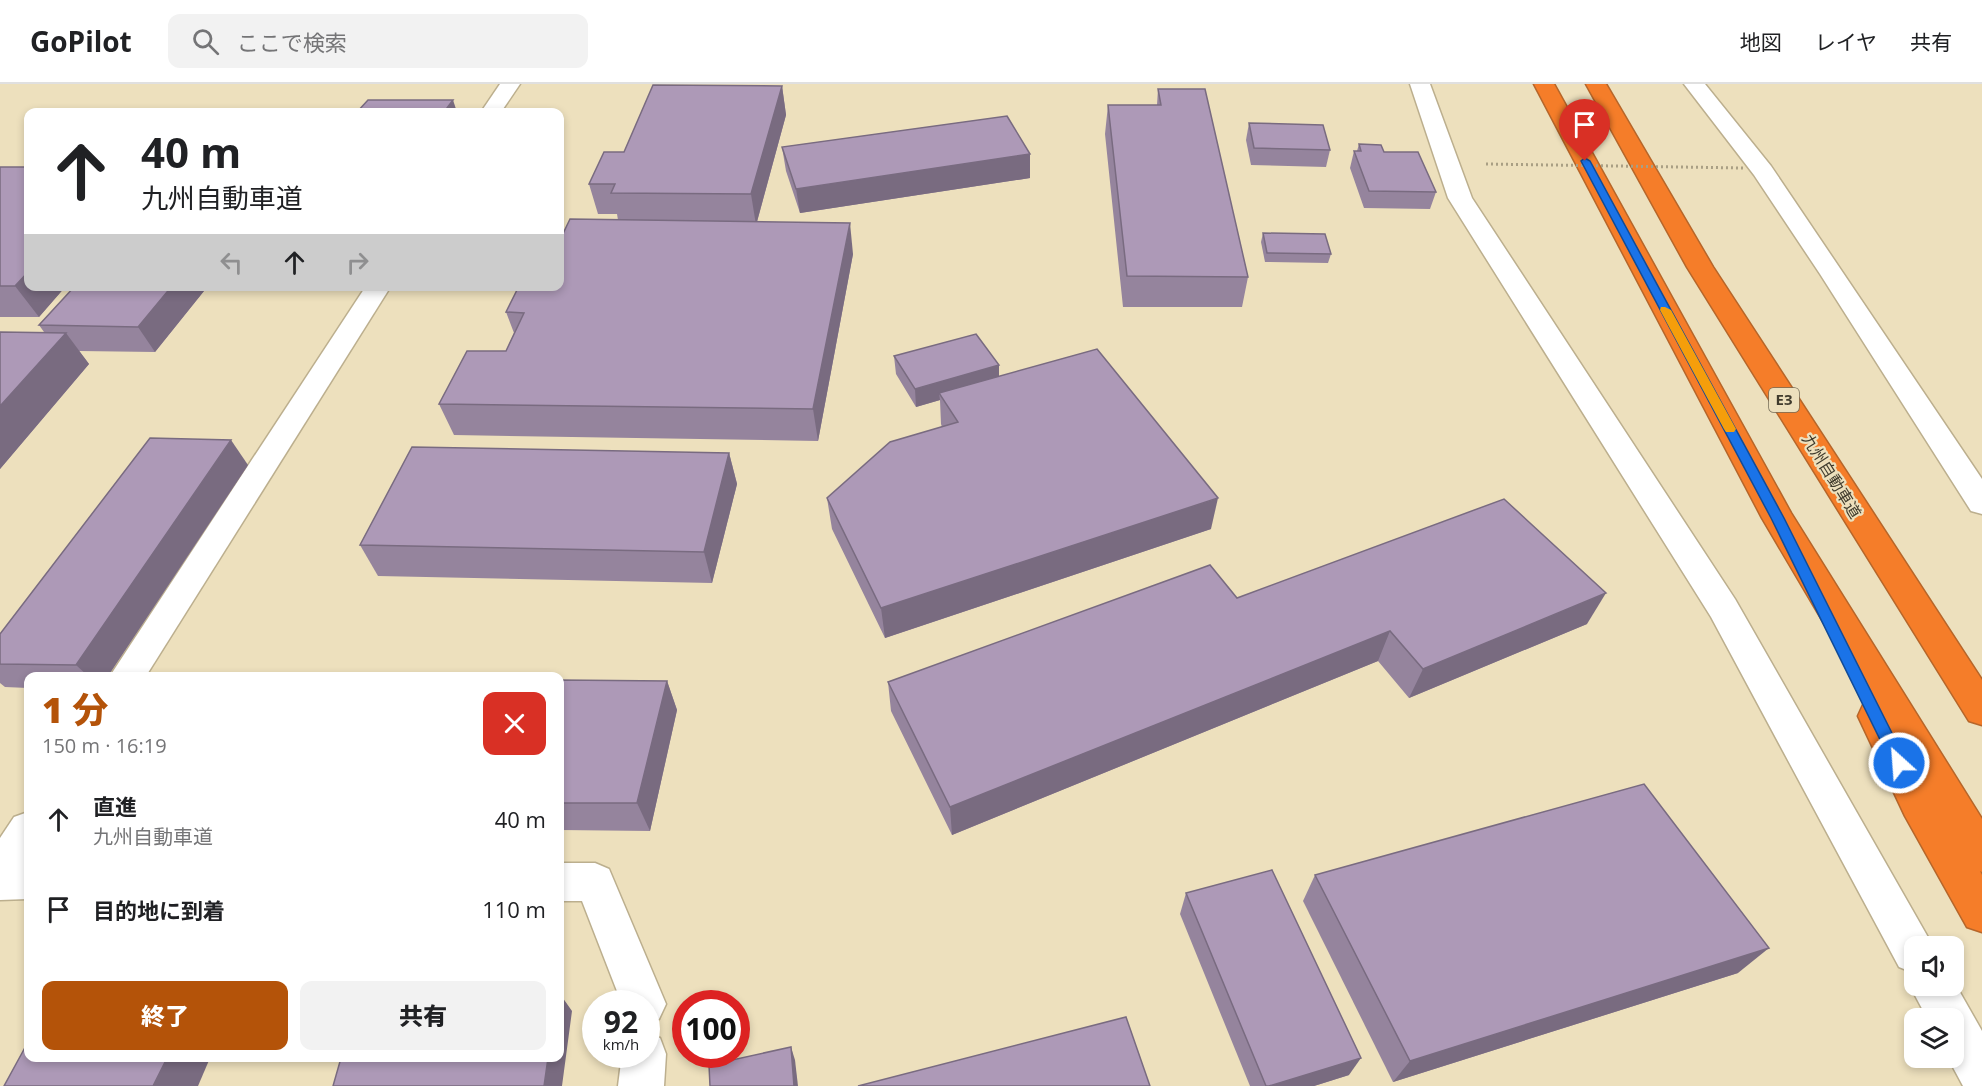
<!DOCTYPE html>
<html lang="ja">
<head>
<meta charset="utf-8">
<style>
	body { margin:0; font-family:"Open Sans","Noto Sans JP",sans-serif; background:#f2f2f2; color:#202124; height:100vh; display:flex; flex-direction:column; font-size:22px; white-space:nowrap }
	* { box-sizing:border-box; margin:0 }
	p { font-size:20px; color:#757577 }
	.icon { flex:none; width:33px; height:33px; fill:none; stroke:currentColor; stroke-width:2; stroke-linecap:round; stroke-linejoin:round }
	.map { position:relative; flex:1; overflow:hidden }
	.side { position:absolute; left:24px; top:588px; width:540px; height:390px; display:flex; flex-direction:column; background:#fff; border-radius:12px; box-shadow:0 3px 9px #0003 }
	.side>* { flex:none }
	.hud { position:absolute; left:24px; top:24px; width:540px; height:183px; border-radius:12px; box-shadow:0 3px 9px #0003; background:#fff; color:#202124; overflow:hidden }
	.fabs { position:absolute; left:1904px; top:852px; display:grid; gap:12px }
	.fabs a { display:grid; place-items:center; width:60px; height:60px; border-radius:12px; background:#fff; box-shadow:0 3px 9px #0003; font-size:30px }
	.speed { position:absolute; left:582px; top:906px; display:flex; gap:12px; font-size:30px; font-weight:700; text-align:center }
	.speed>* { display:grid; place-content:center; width:78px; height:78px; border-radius:50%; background:#fff; box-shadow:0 3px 9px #0003; line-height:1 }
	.speed small { font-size:15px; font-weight:400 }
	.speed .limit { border:9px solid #d22; background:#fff; color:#111 }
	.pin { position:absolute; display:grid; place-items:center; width:51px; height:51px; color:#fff; margin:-62px -26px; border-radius:50% 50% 50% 0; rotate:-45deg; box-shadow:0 0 6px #0007 }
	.pin .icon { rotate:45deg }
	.me { position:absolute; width:66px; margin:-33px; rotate:334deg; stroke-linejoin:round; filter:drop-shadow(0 0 4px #0008) }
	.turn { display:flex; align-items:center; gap:21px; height:126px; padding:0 18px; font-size:27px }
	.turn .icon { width:78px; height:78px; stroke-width:2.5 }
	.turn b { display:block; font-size:42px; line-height:51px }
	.lanes { display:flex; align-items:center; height:57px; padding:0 18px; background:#0003; justify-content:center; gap:30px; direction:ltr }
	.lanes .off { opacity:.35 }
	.round { display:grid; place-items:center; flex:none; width:63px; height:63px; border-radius:12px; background:#f2f2f2 }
	.summary { display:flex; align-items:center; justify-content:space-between; height:102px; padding:0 18px }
	h1 { font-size:36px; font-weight:800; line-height:45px; color:#b45309 }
	.cta { display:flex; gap:12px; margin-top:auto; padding:12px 18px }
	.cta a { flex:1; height:69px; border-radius:12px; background:#b45309; color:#fff; font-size:24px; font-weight:800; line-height:69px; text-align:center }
	.cta a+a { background:#f2f2f2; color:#202124 }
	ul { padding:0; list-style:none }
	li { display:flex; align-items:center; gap:18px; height:90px; padding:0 18px }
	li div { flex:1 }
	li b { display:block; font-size:22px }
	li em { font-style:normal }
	header { display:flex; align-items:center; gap:36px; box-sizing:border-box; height:84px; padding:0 30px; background:#fff; border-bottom:2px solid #e0e0e0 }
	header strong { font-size:28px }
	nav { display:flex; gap:33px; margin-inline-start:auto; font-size:21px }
	.search { width:420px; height:54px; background:#f2f2f2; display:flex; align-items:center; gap:15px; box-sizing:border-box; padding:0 21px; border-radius:12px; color:#757577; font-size:22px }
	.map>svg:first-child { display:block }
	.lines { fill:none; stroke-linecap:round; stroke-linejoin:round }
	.street-casing { stroke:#bcaf8e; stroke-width:3 }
	.highway-casing { stroke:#b6662a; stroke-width:3 }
	.street { fill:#fff; fill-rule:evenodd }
	.highway { fill:#f57d29; fill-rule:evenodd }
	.path-bridge { stroke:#a99f84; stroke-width:3; stroke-dasharray:2 3; stroke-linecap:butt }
	.wall { fill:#95849d }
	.shaded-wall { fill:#796b80 }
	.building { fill:#ad99b7; stroke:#796b80; stroke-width:1.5 }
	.route { fill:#1a73e8; stroke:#114b97; stroke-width:1.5 }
	.slow { fill:#f59e0b }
	.labels { text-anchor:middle; stroke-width:4.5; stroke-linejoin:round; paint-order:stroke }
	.shield { fill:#ede0bd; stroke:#746c58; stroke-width:1.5 }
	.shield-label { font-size:15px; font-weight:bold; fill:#403b2d }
	.street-label { font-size:16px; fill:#403b2d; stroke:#ede0bd }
</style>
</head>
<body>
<header>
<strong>GoPilot</strong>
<div class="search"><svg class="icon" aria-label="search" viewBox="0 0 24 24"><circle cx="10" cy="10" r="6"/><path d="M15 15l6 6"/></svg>ここで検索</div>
<nav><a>地図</a><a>レイヤ</a><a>共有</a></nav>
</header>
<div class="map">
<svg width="1982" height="1002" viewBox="0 0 1982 1002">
	<rect width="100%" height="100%" fill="#ede0bd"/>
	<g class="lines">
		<g class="street-casing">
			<g id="street">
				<path d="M500,0H520L501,28H481Z"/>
				<path d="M1410,0H1430L1472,114L1735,515L1929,855L1932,862H1914V889L1899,883L1711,533L1448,114Z"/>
				<path d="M1684,0H1705L1771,82L1982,395V430L1971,427L1820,190L1754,91Z"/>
				<path d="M366,202H391L146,592H110Z"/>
				<path d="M28,728V815L0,816V754L14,733Z"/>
				<path d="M560,779H595L609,785L666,920L659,935L646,941V920H622L582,817H560Z"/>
				<path d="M1914,894V902H1953V896L1982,947V1002H1963L1948,974H1953V934H1927L1910,902Z"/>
				<path d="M646,949L660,954L666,970L664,1002H618L622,970H646Z"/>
			</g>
		</g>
		<g class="highway-casing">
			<g id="highway">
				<path d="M1534,0H1554L1791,429L1982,735V788L1980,787L1982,791V848L1967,843L1905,732L1858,632L1863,621L1871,619L1762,434Z"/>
				<path d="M1586,0H1606L1713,183L1982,596V641L1969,637L1687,183Z"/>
			</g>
		</g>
		<use href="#street" class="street"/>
		<use href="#highway" class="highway"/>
		<path class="path-bridge" d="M1486,80L1744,84"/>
	</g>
	<g class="wall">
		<path d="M782,2L786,31L757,138L853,170L818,357L454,351L439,320L506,267L514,249L506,228L560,202L618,136L617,130H598L589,100L624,68Z"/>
		<path d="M1158,5L1248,193L1242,223H1123L1105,50L1108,21H1157Z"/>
		<path d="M1249,39L1330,66L1326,83L1251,81L1246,56Z"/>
		<path d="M1359,60L1384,68L1436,108L1430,125L1364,124L1350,84L1354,67H1357Z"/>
		<path d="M782,63L1030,70V94L800,129L786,87Z"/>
		<path d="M0,83L28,202H66L39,233H0Z"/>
		<path d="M1263,149L1331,170L1328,179L1265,178L1261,158Z"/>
		<path d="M75,202H208L155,268L79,267L89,280L0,385V248H44L39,241Z"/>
		<path d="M894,272L999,292L1211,445L885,554L832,445L827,414L942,343L941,340L940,316L916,323L896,290Z"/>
		<path d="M729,369L737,400L712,499L378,492L360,461Z"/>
		<path d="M248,381L108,592H28V604L5,603L0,599V550Z"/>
		<path d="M1237,514L1587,540L1409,614L1378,577L952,751L891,627L888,598Z"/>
		<path d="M560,596L667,597L677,626L650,747L560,746Z"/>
		<path d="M1315,791L1738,889L1393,998L1303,817Z"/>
		<path d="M1186,809L1349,991L1314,1002H1250L1180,830Z"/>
	</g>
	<g class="shaded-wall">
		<path d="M782,2L786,31L756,141L751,110Z"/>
		<path d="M453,16L457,28H444Z"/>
		<path d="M1030,70V94L800,129L796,105Z"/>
		<path d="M850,139L853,170L818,357L813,325Z"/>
		<path d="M28,188V202H66L39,233L15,202Z"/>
		<path d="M172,202H208L155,268L138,243Z"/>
		<path d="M66,249L89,280L0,385V322Z"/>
		<path d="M999,281V299L939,309L940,316L916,323L915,305Z"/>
		<path d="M231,356L248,381L108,592H88L76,581Z"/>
		<path d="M729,369L737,400L712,499L704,468Z"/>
		<path d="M1218,414L1211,445L885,554L881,524Z"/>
		<path d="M1606,509L1587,540L1409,614L1423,585Z"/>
		<path d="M1390,547L1378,577L952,751L950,723Z"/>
		<path d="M667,597L677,626L650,747L637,719Z"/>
		<path d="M1769,864L1738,889L1393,998L1410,977Z"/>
		<path d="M560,910L572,927L562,1002H544L548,974H560Z"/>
		<path d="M791,963L795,976L798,1002H794Z"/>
		<path d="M167,974H210L198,1002H153Z"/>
		<path d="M1361,974L1349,991L1314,1002H1269Z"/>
	</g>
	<g class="building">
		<path d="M653,1L782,2L751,110L611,109L615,100H589L604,68H624Z"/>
		<path d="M1158,5H1205L1248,193L1127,192L1108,21H1161Z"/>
		<path d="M368,16H453L444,28H357Z"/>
		<path d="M1007,32L1030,70L796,105L782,63Z"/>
		<path d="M1249,39L1323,41L1330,66L1254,64Z"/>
		<path d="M1359,60L1381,61L1384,68H1418L1436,108L1369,107L1354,67H1361Z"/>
		<path d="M0,83H28V188L15,202H0Z"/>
		<path d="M570,135L850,139L813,325L439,320L467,267H506L524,229L506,228L519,202H560V156Z"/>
		<path d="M1263,149L1325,150L1331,170L1267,169Z"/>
		<path d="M75,202H172L138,243L39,241Z"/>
		<path d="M0,248L66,249L0,322Z"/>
		<path d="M976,250L999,281L915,305L894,272Z"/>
		<path d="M1097,265L1218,414L881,524L827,414L890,358L958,338L939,309Z"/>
		<path d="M150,354L231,356L76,581L0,580V550Z"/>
		<path d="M412,363L729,369L704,468L360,461Z"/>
		<path d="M1504,415L1606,509L1423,585L1390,547L950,723L888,598L1210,481L1237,514Z"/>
		<path d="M560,596L667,597L637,719H560Z"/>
		<path d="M1644,700L1769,864L1410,977L1315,791Z"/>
		<path d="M1272,786L1361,974L1269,1002H1266L1186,809Z"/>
		<path d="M1126,933L1150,1002H858Z"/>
		<path d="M28,958V974H167L153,1002H4Z"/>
		<path d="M791,963L794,1002H710L709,981Z"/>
		<path d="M341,974H548L544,1002H333Z"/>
	</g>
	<path class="route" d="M1585,74L1590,77L1784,434L1907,679L1904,684L1899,686L1894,684L1771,434L1581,77Z"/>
	<path class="slow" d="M1661,223H1665L1671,226L1736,345L1734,348H1726L1724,345L1660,226Z"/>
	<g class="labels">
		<rect class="shield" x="1769" y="304" width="30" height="24" rx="4.5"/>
		<g class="shield-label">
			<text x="1784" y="321">E3</text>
		</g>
		<g class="street-label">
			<text transform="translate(1832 392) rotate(58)" y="6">九州自動車道</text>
		</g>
	</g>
</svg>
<div class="fabs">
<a><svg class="icon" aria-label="sound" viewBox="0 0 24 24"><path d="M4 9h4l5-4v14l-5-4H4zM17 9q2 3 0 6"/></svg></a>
<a><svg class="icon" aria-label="layers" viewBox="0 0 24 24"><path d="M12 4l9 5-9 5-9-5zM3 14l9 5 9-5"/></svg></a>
</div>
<div class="speed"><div>92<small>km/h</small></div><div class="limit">100</div></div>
<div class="pin" style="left:1585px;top:77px;background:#d93025"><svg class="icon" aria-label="arrive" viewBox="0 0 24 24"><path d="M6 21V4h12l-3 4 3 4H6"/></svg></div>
<svg class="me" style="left:1899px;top:679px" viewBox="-20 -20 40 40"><circle r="17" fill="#1a73e8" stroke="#fff" stroke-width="3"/><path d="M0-11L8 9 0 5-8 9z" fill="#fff"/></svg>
<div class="hud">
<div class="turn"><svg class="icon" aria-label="ahead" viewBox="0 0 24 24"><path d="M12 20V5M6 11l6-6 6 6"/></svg><div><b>40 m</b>九州自動車道</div></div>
<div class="lanes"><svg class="icon off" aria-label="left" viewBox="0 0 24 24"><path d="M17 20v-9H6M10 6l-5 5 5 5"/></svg><svg class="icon" aria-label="ahead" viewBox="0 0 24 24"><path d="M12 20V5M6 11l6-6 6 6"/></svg><svg class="icon off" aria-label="right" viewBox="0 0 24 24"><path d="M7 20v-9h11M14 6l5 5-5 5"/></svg></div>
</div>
<section class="side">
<div class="summary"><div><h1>1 分</h1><p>150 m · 16:19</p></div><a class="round" style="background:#d93025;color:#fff"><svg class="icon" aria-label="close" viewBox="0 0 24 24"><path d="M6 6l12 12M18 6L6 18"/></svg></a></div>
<ul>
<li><svg class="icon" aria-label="ahead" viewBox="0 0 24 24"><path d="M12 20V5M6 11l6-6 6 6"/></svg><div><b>直進</b><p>九州自動車道</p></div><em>40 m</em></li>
<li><svg class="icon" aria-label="arrive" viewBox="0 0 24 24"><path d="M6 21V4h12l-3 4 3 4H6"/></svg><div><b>目的地に到着</b></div><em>110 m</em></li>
</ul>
<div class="cta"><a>終了</a><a>共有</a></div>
</section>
</div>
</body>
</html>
